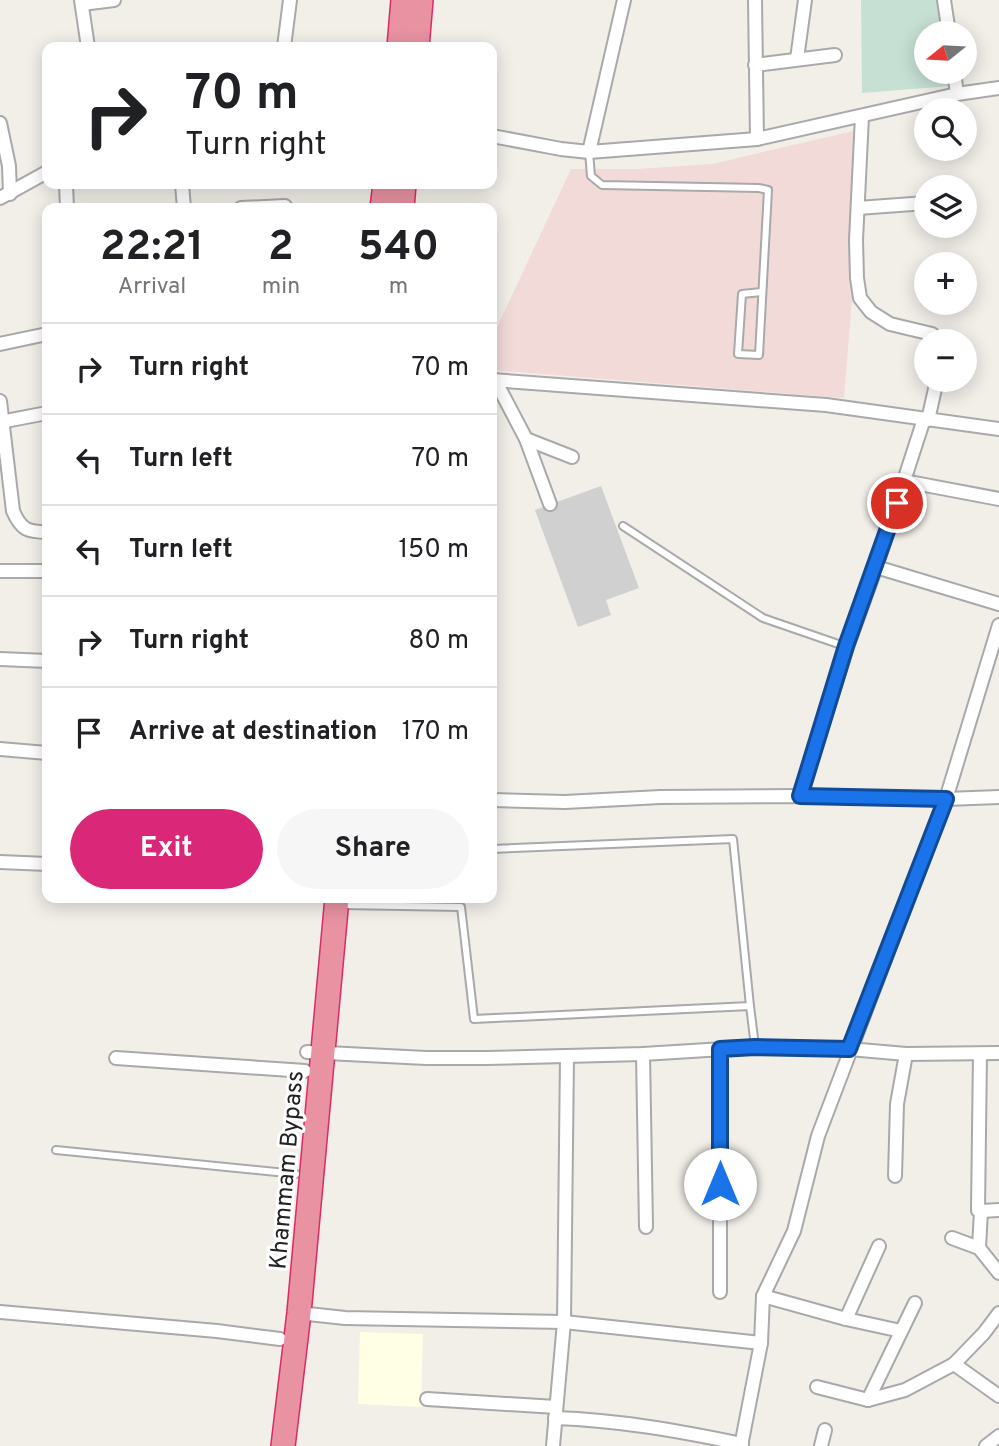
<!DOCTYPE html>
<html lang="en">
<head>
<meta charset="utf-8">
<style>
	body { margin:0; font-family:Overpass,sans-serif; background:#f6f6f6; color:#202124; height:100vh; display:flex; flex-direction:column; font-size:26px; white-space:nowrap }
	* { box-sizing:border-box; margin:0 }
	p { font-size:23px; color:#757577 }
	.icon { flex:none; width:38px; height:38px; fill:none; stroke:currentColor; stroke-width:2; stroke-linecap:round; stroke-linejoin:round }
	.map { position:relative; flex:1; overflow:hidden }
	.panel { position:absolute; left:42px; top:203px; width:455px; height:700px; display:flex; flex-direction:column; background:#fff; border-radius:14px; box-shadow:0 4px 18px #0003 }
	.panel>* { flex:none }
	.hud { position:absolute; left:42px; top:42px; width:455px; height:147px; border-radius:14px; box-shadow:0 4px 18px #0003; background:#fff; color:#202124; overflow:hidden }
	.needle { width:46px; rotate:252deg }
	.fabs { position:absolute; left:914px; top:21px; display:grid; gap:14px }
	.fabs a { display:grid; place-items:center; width:63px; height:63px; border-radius:50%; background:#fff; box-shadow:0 4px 18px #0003; font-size:35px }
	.pin { position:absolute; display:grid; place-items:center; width:60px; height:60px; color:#fff; margin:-30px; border:4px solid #fff; border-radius:50%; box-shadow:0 2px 7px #0007 }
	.me { position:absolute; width:77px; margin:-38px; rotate:0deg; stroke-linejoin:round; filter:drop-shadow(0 0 5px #0008) }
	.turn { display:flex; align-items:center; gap:24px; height:147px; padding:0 28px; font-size:32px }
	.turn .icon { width:91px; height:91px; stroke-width:2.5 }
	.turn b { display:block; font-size:49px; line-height:60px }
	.eta { display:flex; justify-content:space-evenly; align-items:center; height:119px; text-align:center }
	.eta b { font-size:42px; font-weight:700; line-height:49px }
	.cta { display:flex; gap:14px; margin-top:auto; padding:14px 28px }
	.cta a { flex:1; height:80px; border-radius:42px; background:#db2777; color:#fff; font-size:28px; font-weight:700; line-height:80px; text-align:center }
	.cta a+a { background:#f6f6f6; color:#202124 }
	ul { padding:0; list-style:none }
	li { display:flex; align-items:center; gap:21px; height:91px; padding:0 28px; border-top:2px solid #e0e0e0 }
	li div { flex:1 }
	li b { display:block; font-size:26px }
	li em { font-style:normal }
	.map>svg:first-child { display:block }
	.commercial { fill:#f2dad9 }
	.education { fill:#ffffe5 }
	.religious { fill:#d0d0d0 }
	.wetland { fill:#c6e0d4 }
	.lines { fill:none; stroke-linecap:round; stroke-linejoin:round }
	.lane-casing { stroke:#a9a9a9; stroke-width:10 }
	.street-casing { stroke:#a9a9a9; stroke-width:16 }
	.highway-casing { stroke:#dc2a67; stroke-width:26 }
	.lane { stroke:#fff; stroke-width:6 }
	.street { stroke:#fff; stroke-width:12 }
	.highway { stroke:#e892a2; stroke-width:23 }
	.route-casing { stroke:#114b97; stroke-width:18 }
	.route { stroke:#1a73e8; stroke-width:12 }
	.labels { text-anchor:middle; stroke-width:6; stroke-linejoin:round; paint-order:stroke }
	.street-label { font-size:24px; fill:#222; stroke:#fff }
</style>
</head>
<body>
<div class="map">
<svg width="999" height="1446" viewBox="0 0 999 1446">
	<rect width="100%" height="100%" fill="#f2efe9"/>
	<path class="commercial" d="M866,128L844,398L492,370V338L571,169H637L712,164Z"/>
	<path class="education" d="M360,1332L423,1334L421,1407L358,1404Z"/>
	<path class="religious" d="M601,486L639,588L606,600L611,615L578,627L535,510Z"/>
	<path class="wetland" d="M861,0H939L944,33H926V72H949L951,86L862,93Z"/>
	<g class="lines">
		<g class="lane-casing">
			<g id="lane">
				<path d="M589,152L591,176L602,185L759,188L768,190L759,355L738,354L742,294L761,292"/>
				<path d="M623,526L763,618L847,647"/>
				<path d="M492,849L733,839L750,1006"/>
				<path d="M342,905L461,907L474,1019L750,1006L755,1046"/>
				<path d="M56,1150L296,1174"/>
			</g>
		</g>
		<g class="street-casing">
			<g id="street">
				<path d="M81,0L88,47"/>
				<path d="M755,0L757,139"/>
				<path d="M944,0L949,33"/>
				<path d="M82,4L114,0"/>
				<path d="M284,47L290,0"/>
				<path d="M797,59L805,0"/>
				<path d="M755,65L835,55"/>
				<path d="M954,72L957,94"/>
				<path d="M862,116L856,240L857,278L860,298L871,312L890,324L932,334L941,341"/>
				<path d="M0,123L9,166L10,194"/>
				<path d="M492,136L561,149L589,152L757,139L957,94L999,88"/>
				<path d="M589,152L624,0"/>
				<path d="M66,184L67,208"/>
				<path d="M182,184L184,208"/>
				<path d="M0,198L47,172"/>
				<path d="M241,208L285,206"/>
				<path d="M858,208L926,203"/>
				<path d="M0,344L47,334"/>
				<path d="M492,380L826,405L999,429"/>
				<path d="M495,380L526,439L550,504"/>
				<path d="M0,401L13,511C21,530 28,532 47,532"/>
				<path d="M928,420L937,380"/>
				<path d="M0,422L47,413"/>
				<path d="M526,439L572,457"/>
				<path d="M904,481L999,499"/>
				<path d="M876,567L999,604"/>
				<path d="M0,571H47"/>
				<path d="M999,625L946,799L999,797"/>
				<path d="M0,659L47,661"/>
				<path d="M0,749L47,753"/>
				<path d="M800,796L847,647L876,567L924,419"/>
				<path d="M492,800L565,802L660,797L800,796L946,799L818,1136L794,1231L763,1296L761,1343L741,1446"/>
				<path d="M0,862L47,864"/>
				<path d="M307,1052L426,1058H486L643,1054L755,1047L849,1049L906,1054L999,1053"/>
				<path d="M643,1054L646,1227"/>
				<path d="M116,1058L305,1071"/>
				<path d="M895,1176L897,1104L906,1054"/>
				<path d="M981,1211L999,1210"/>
				<path d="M952,1238L979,1248L999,1273"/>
				<path d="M979,1248L981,1211L978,1210L980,1054"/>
				<path d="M720,1292V1049"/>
				<path d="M763,1296L846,1319L901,1331"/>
				<path d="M0,1312L217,1331L280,1339"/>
				<path d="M299,1313L345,1318L564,1322L761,1343"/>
				<path d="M846,1319L879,1246"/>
				<path d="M954,1364L999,1396"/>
				<path d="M817,1387L868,1400L905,1390L954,1364L984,1333L999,1313"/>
				<path d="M427,1399L556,1407"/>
				<path d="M868,1400L915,1303"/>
				<path d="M555,1418C618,1420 680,1431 742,1444"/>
				<path d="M553,1446L564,1322L567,1056"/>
				<path d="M821,1446L825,1430"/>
				<path d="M986,1446L999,1436"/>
			</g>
		</g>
		<g class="highway-casing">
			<g id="highway">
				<path d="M399,47L403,0"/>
				<path d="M417,47L421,0"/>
				<path d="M382,208L385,184"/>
				<path d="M402,208L404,184"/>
				<path d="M283,1446L299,1313L337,898"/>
			</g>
		</g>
		<use href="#lane" class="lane"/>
		<use href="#street" class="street"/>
		<use href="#highway" class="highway"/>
	</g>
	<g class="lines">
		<g class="route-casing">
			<path id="route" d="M720,1184V1049L755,1047L849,1049L946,799L800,796L846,646L897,503"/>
		</g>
		<use href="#route" class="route"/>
	</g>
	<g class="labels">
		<g class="street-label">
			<text transform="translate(286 1170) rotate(-85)" y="8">Khammam Bypass</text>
		</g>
	</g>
</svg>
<div class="fabs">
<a><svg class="needle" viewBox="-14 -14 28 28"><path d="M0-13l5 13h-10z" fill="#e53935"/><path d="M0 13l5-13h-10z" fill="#757577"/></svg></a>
<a><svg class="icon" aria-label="search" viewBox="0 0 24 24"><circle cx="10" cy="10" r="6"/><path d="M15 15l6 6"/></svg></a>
<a><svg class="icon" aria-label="layers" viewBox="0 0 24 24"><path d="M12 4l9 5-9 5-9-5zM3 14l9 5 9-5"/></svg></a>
<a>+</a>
<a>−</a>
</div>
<div class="pin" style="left:897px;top:503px;background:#d93025"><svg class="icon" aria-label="arrive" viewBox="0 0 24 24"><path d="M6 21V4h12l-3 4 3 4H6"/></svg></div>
<svg class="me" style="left:720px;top:1184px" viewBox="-20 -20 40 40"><circle r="19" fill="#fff"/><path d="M0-13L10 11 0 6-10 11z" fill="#1a73e8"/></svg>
<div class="hud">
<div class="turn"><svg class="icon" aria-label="right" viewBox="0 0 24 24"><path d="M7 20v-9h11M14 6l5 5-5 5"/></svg><div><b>70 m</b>Turn right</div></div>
</div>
<section class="panel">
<div class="eta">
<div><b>22:21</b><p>Arrival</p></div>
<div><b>2</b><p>min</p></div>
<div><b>540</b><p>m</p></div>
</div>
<ul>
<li><svg class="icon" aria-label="right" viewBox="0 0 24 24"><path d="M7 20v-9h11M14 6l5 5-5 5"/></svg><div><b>Turn right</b></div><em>70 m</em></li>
<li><svg class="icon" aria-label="left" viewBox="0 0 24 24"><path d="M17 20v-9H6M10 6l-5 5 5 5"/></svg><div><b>Turn left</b></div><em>70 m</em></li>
<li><svg class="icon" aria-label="left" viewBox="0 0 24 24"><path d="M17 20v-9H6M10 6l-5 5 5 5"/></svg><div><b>Turn left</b></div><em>150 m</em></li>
<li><svg class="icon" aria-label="right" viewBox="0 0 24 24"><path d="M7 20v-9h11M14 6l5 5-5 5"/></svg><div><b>Turn right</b></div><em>80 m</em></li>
<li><svg class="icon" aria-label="arrive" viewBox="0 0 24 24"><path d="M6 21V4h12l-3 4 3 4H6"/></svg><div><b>Arrive at destination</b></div><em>170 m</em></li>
</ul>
<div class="cta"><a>Exit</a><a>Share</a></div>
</section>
</div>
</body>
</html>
